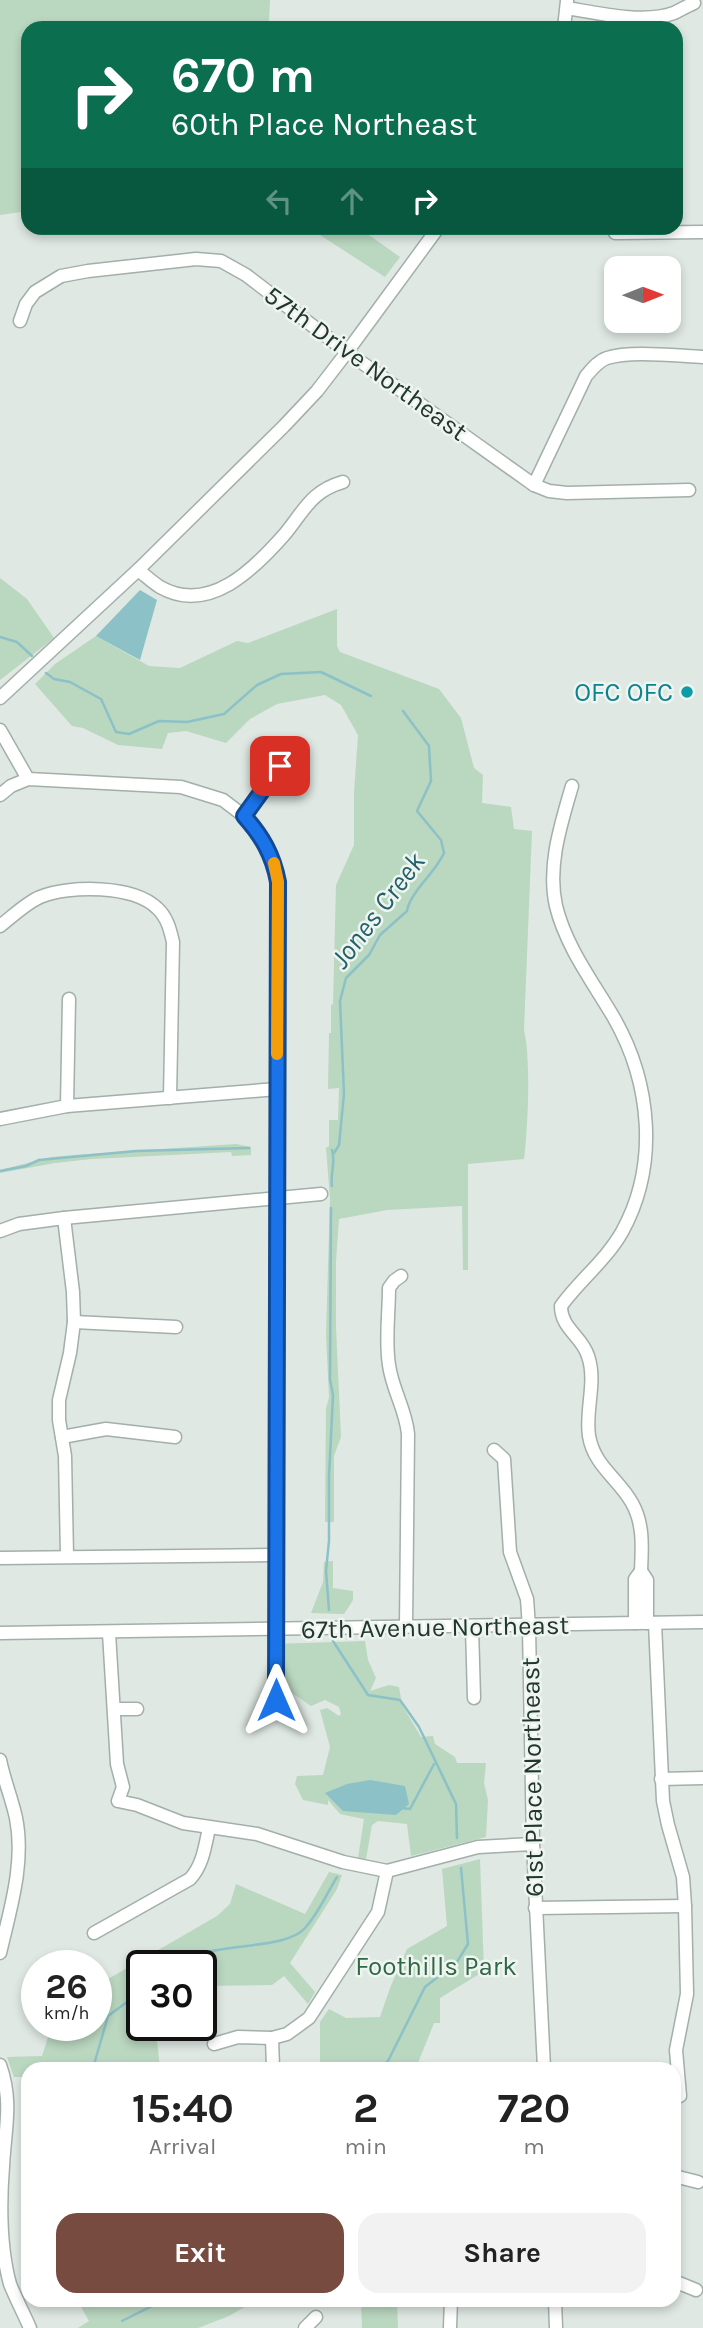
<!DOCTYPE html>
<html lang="en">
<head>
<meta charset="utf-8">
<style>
	body { margin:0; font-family:Karla,sans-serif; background:#f2f2f2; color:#222; height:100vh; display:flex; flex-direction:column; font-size:26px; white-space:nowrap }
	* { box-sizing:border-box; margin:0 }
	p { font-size:23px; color:#767676 }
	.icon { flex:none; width:38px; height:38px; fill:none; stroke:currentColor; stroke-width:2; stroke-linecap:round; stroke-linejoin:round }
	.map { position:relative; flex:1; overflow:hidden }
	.drawer { position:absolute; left:21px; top:2062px; width:660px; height:245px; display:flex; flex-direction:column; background:#fff; border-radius:21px; box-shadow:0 4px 10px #0003 }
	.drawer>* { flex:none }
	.hud { position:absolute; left:21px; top:21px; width:662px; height:214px; border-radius:21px; box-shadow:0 4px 10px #0003; background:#0b6e4f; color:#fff; overflow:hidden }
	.needle { width:46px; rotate:89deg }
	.tools { position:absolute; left:604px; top:256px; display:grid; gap:14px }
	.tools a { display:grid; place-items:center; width:77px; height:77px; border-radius:14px; background:#fff; box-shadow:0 4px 10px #0003; font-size:35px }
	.speed { position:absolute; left:21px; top:1950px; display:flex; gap:14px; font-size:35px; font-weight:700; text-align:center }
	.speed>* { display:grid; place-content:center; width:91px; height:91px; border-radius:50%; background:#fff; box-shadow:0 4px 10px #0003; line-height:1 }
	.speed small { font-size:18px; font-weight:400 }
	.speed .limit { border:4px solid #111; border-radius:10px; background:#fff; color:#111 }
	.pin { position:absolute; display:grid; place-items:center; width:60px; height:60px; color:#fff; margin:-30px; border-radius:14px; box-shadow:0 4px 10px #0006 }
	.me { position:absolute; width:77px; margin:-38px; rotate:0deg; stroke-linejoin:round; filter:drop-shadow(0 0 5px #0008) }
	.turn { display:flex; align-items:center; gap:24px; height:147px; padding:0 35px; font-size:32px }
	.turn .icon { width:91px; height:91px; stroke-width:2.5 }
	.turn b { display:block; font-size:49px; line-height:60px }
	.lanes { display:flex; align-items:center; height:66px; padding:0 35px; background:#0003; justify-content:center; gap:35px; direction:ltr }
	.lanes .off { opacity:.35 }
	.eta { display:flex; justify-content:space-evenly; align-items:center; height:119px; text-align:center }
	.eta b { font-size:42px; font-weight:700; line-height:49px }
	.button { display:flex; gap:14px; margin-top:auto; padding:14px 35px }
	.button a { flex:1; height:80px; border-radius:21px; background:#784b40; color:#fff; font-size:28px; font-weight:700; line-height:80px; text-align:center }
	.button a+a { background:#f2f2f2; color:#222 }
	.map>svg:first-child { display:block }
	.green { fill:#bad7c0 }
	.water { fill:#8cc1c7 }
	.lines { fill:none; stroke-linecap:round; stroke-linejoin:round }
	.stream { stroke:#8cc1c7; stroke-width:2.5 }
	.minor-casing { stroke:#a3afa9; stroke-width:15 }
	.minor { stroke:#fff; stroke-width:12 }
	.route-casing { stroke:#114b97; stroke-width:18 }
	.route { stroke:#1a73e8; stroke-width:12 }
	.slow { stroke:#f59e0b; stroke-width:12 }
	.culture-dot { fill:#0f9aa8; stroke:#eef5f1; stroke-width:2.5 }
	.labels { text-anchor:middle; stroke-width:5; stroke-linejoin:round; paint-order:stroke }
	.street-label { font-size:26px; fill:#22362f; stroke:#eef5f1 }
	.culture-label { font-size:26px; fill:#0d838f; stroke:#eef5f1; text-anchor:end }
	.park-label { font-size:26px; fill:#316744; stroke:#eef5f1 }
	.water-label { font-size:28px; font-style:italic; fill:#24616a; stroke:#eef5f1 }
</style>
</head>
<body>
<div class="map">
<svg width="703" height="2328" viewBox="0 0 703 2328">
	<rect width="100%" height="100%" fill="#dfe8e3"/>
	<g class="green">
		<path d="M0,0H270L269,21L272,28H28V211L0,215Z"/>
		<path d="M323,228H359L400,257L385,277L320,235Z"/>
		<path d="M0,578L27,599L54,638L0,680Z"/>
		<path d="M337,609V646L340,652L439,689L461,718L474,768L483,775L482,803L511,807L514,829L532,831L524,1030C531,1059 528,1128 524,1159L468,1164V1270H463L462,1206L387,1210L339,1219L336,1261V1328L341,1437L334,1456V1522H325L326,1409L329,1397L326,1335L330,1198L326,1148L329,1146V1120H338L339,1088L328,1089L329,1033H331V1005L333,1004L336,885L354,845V793L358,735L341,705L325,695L277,704L250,719L226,743L186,731L168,733L162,749L118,745L83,728L72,726L35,684L55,664L96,636L149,666L180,668L237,641L248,643Z"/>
		<path d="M236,1144L251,1147V1155L232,1156L231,1152L92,1159L55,1163L0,1173V1170L51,1157L74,1155Z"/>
		<path d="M333,1561V1588L353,1591V1600L344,1614L311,1613L323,1582L324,1562Z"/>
		<path d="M365,1641L368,1660L376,1678L370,1691L389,1685L399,1687L402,1705L421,1737L433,1736L435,1744L455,1757L457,1763H486L484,1783L488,1800L486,1837L411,1856L407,1824L378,1821L372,1825L366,1859L358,1858L364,1819L340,1814L328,1800V1805L303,1800L295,1784L297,1776L323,1775L330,1747L320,1710L327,1708L339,1716L341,1714L339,1707L325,1700L311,1706L279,1684L273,1644Z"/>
		<path d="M480,1859L484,1971L440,1998V2023H434L416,2068H320V2022L329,2009L346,2018L380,2017L390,1988L407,1949L447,1926L442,1869Z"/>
		<path d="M329,1872L342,1875L337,1889L290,1963L315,1992L308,2004L284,1976L272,1985L201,1986V1965H142V2025H160L157,2041L160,2068H28V2077H14L7,2057L42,2056L52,2025H96V1986L217,1916L230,1904L236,1884L305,1914Z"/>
		<path d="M77,2300H252L248,2305L229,2316L198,2328H78L89,2321Z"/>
		<path d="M361,2300H397L398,2328H362Z"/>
	</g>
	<g class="water">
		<path d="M140,590L157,600L140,660L96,636Z"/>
		<path d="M370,1780L405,1786L409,1804L396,1815L343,1811L325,1793L347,1784Z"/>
	</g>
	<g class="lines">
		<g class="stream">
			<path d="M0,637L17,642L32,656"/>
			<path d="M46,673L54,679L70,682L101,699L116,732L129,734L159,721L187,722L224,714L257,685L281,674L321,672L371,696"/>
			<path d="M334,1153L339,1145L344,1094L340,1001L346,978L369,955L380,935L407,911C410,892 436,872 444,853L441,840L417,811L431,781L429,746L403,711"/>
			<path d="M0,1171L26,1166L39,1160L136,1151L249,1148"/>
			<path d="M332,1186C330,1173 336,1163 332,1150"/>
			<path d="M329,1610L326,1571L329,1541V1477L333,1395L330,1379L331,1208"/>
			<path d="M333,1641L368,1695L400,1700L419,1727L456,1804L457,1838"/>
			<path d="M401,1808L410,1809L434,1764"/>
			<path d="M176,1965C209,1940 284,1952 305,1928C318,1914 327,1893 337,1877"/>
			<path d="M93,2068L108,2016L142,1991"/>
			<path d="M381,2068L388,2061L425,1987L457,1962L468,1944L461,1868"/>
			<path d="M122,2321L152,2306L175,2300"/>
		</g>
		<g class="minor-casing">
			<g id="minor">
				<path d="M567,8C597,13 644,24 674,13C680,10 687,6 694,3"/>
				<path d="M564,28L567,1"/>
				<path d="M615,233L703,232"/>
				<path d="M20,321L26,304L35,292L61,276L88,271L196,259L221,261L246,275L347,352L534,485L549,491L567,493L689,490"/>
				<path d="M534,485L586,376C592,369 598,361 607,358C630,350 678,356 703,357"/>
				<path d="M138,570C145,575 152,582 160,587C209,615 254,569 284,535C304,511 311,491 343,482"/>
				<path d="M0,698L138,570L284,426L317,391L347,352L438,228"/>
				<path d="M0,730L28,779"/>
				<path d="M572,786C561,824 547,866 556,906C566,947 593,982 614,1018C651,1083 659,1165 622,1232C606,1260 580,1280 561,1306C561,1329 582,1336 588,1356C597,1382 585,1410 589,1436C594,1466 619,1479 632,1503C644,1524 642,1548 641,1571"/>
				<path d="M0,795L11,786L28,779L181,787L223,800L244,816"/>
				<path d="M0,926C13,916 26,903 40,897C70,885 133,885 157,908C167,917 170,929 173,942L170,1098"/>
				<path d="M67,1106L69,999"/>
				<path d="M0,1119L67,1106L277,1089"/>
				<path d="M64,1218L73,1292L74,1322L70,1353L59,1400V1420L65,1456L67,1556"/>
				<path d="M0,1231L19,1224L64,1218L321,1194"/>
				<path d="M401,1276L394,1281L389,1288C389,1313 385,1341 389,1365C392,1389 406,1410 408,1434L406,1627"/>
				<path d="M74,1322L176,1327"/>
				<path d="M62,1437L106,1429L175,1437"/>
				<path d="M494,1450L504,1459L510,1552L527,1599L529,1627L533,1844L544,2068"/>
				<path d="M0,1558L275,1555"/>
				<path d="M635,1623V1579L641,1571L647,1580V1623"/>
				<path d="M655,1623L663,1801L668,1825L683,1877L685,1906L687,1994L676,2050L680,2096"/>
				<path d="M472,1627L474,1698"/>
				<path d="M0,1633L703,1622"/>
				<path d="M109,1633L117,1764L123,1787L118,1801L137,1805L183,1823L257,1834L343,1862L387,1871L478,1847L533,1844"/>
				<path d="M276,1701L278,882C273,855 262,836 244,816L280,766L287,749"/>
				<path d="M115,1709H137"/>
				<path d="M0,1760C4,1780 12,1799 16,1818C25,1863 10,1910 0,1953"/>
				<path d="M661,1779L703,1778"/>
				<path d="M535,1908L685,1906"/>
				<path d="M94,1933L190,1879C203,1865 205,1846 209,1828"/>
				<path d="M214,2044L238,2037L272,2038"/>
				<path d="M0,2065C13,2102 5,2128 3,2166C0,2204 0,2247 10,2284C16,2299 24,2314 30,2328"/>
				<path d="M273,2068L272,2038L287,2034L309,2018L378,1912L387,1871"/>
				<path d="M674,2176L698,2182"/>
				<path d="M674,2281L696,2290"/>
				<path d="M555,2300L556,2328"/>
				<path d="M305,2328L316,2317"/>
				<path d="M450,2328L451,2300"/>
			</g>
		</g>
		<use href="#minor" class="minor"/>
	</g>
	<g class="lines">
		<g class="route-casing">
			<path id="route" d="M276,1700L278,882C273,855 262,836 244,816L280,766"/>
		</g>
		<use href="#route" class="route"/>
		<path class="slow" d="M274,863L278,882L277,1054"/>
	</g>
	<circle class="culture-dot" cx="687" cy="692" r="7"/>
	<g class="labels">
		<g class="street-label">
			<text transform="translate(366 363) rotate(36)" y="9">57th Drive Northeast</text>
			<text transform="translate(435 1627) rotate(-1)" y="9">67th Avenue Northeast</text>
			<text transform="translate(532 1777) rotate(-91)" y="9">61st Place Northeast</text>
		</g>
		<g class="culture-label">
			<text x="673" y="701">OFC OFC</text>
		</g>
		<g class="park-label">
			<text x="436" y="1975">Foothills Park</text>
		</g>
		<g class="water-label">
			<text transform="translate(377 910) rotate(-53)" y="10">Jones Creek</text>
		</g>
	</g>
</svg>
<div class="tools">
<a><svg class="needle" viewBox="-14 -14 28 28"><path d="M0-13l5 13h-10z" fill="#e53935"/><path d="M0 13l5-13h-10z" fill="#767676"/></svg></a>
</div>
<div class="speed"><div>26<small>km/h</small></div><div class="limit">30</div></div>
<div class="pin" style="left:280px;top:766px;background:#d93025"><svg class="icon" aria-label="arrive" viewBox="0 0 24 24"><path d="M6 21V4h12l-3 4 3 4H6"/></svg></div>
<svg class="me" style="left:276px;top:1700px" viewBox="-20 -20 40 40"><path d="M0-17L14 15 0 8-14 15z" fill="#1a73e8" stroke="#fff" stroke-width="4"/></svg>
<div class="hud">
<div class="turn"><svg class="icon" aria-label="right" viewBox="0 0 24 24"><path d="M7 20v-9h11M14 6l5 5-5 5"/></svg><div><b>670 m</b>60th Place Northeast</div></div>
<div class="lanes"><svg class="icon off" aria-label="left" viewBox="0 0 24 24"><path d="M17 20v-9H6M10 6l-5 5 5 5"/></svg><svg class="icon off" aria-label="ahead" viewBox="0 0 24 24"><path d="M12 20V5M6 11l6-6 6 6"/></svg><svg class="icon" aria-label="right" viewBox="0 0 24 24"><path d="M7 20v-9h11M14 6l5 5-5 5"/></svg></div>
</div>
<section class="drawer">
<div class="eta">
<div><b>15:40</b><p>Arrival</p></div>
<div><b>2</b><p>min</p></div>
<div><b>720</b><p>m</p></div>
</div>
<div class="button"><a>Exit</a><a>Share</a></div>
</section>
</div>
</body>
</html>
